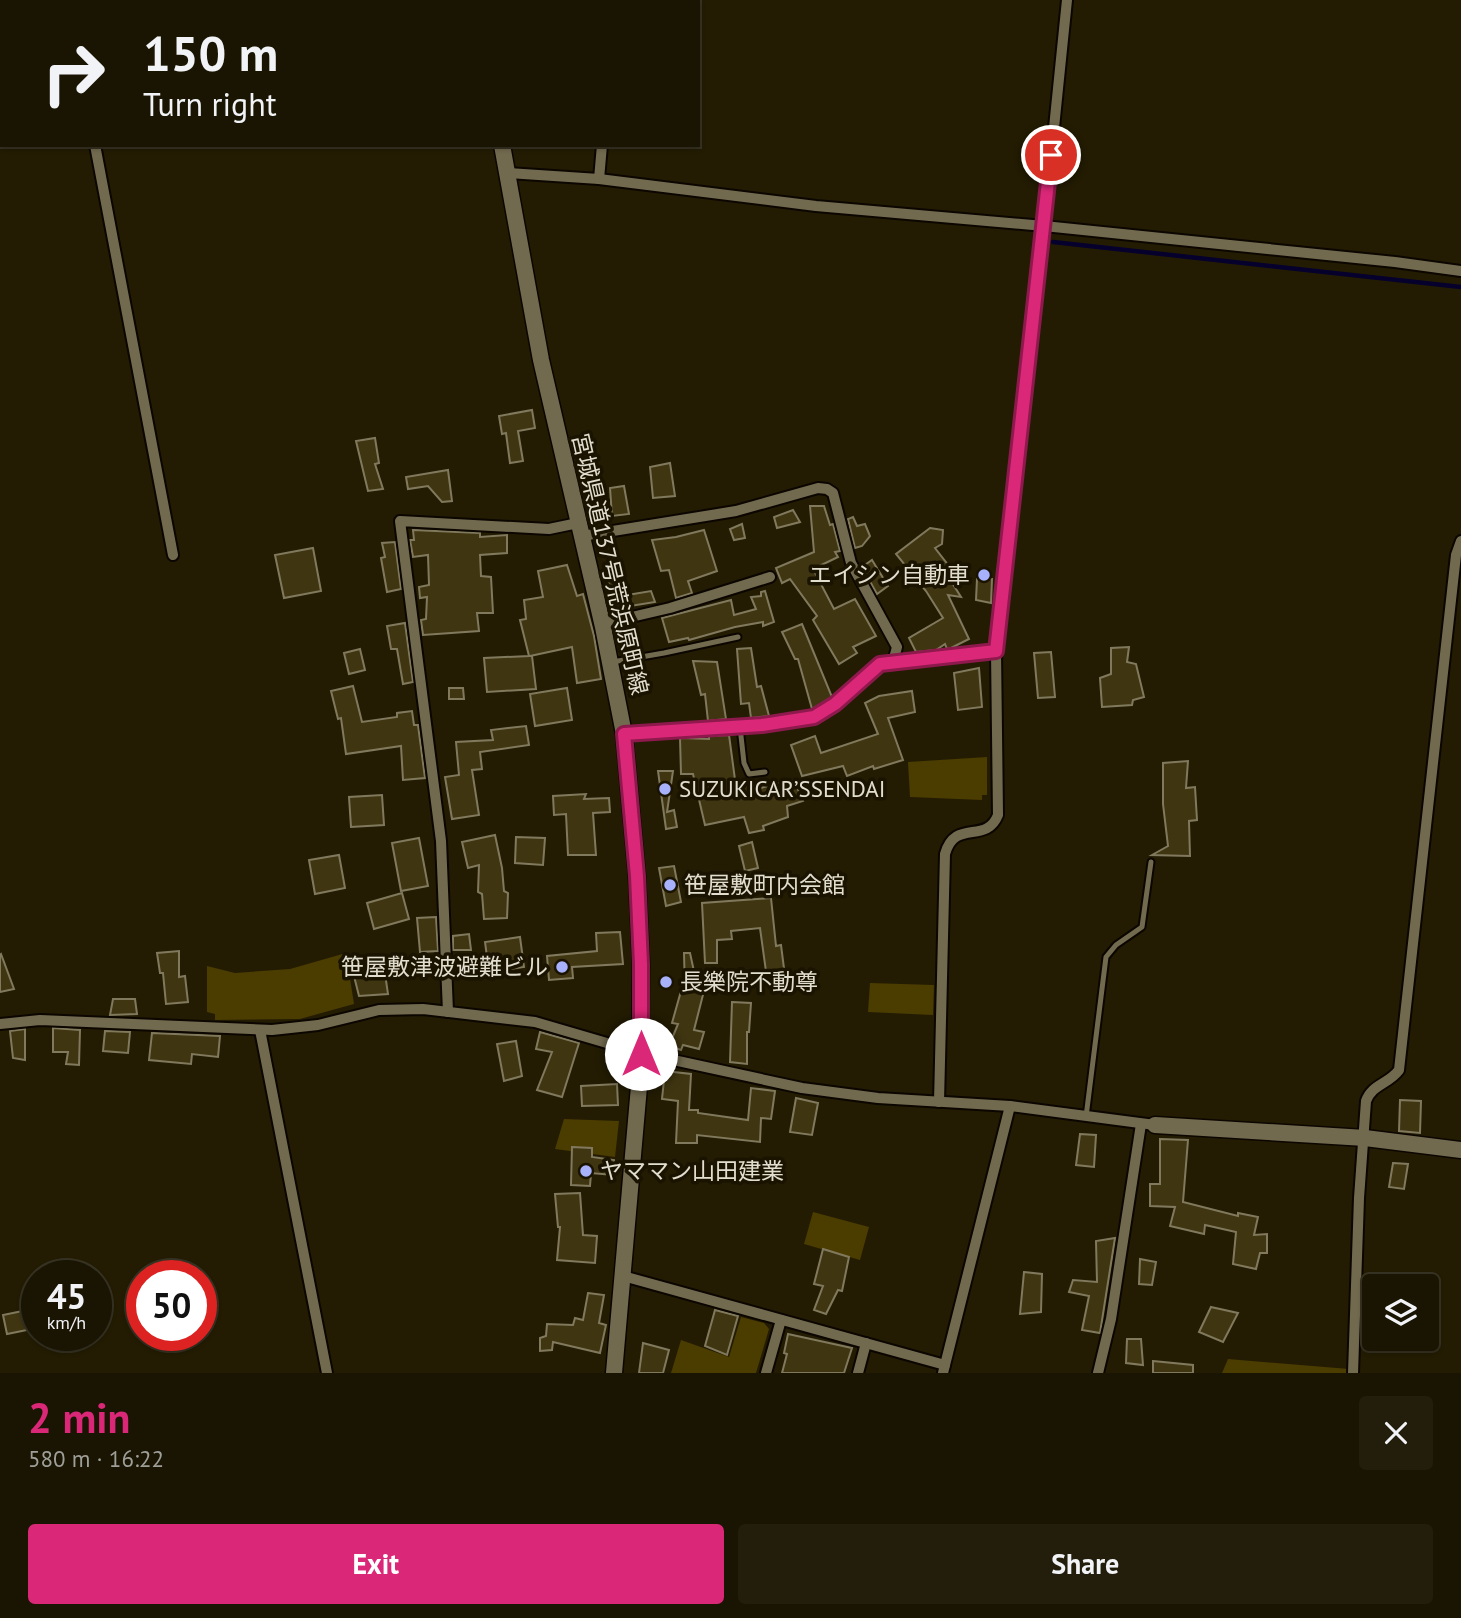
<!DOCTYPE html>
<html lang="en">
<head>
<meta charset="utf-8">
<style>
	body { margin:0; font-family:"PT Sans","Noto Sans JP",sans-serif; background:#231e0c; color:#f1f3f6; height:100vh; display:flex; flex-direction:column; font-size:26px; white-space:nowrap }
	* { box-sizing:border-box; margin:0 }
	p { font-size:23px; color:#9f9f99 }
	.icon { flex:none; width:38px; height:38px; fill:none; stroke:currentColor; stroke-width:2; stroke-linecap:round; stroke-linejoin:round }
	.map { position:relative; height:1373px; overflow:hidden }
	.side { display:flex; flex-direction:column; background:#1a1502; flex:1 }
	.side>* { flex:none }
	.hud { position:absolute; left:0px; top:0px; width:700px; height:147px; box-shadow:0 2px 5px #0004,0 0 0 2px #383424; background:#1a1502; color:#f1f3f6; overflow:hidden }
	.tools { position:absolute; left:1362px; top:1274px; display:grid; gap:14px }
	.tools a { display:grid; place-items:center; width:77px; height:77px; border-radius:7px; background:#1a1502; box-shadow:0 2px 5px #0004,0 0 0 2px #383424; font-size:35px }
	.speed { position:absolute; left:21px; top:1260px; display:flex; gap:14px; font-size:35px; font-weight:700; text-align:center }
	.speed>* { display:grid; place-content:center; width:91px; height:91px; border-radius:50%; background:#1a1502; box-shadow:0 2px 5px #0004,0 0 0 2px #383424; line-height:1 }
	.speed small { font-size:18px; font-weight:400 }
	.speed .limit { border:10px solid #d22; background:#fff; color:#111 }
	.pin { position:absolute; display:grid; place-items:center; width:60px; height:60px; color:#fff; margin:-30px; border:4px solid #fff; border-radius:50%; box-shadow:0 2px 7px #0007 }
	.me { position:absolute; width:77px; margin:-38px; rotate:0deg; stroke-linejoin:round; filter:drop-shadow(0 0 5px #0008) }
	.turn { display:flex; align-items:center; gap:24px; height:147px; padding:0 28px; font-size:32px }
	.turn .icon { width:91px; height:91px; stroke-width:2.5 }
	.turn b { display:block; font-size:49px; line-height:60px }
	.round { display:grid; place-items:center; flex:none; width:74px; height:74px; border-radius:7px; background:#231e0c }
	.head { display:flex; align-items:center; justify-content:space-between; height:119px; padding:0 28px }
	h1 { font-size:42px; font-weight:700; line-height:52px; color:#db2777 }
	.cta { display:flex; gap:14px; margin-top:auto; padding:14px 28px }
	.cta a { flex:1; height:80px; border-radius:7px; background:#db2777; color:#fff; font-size:28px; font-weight:700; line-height:80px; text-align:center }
	.cta a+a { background:#231e0c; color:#f1f3f6 }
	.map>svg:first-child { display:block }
	.green { fill:#4b3c00 }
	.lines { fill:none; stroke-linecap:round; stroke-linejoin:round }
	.stream { stroke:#06002d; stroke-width:4.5 }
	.building { fill:#3f3511; stroke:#81795d; stroke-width:2 }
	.lane-casing { stroke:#0c0600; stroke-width:9 }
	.street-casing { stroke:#0c0600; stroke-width:14 }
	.secondary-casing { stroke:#0c0600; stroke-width:19 }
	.lane { stroke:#726a4f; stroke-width:5 }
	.street { stroke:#726a4f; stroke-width:10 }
	.secondary { stroke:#726a4f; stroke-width:16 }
	.route-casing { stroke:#8e194d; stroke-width:18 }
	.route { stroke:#db2777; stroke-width:12 }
	.poi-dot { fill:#a7b1fc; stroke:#1a1300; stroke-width:2.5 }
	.labels { text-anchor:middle; stroke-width:7; stroke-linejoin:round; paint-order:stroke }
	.street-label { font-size:23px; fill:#e2decf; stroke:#1a1300 }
	.poi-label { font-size:23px; fill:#e2decf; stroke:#1a1300; text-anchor:start }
</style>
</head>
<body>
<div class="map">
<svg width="1461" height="1373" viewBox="0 0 1461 1373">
	<rect width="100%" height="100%" fill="#231c03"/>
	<g class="green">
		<path d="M987,757V795H982V800L910,797L908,762Z"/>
		<path d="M346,953L354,1004L300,1019L215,1020V1014L207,1012V966L235,973L290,969Z"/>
		<path d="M870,983L934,985L933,1015L868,1012Z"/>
		<path d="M564,1119L619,1121L615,1157L555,1149Z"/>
		<path d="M813,1212L869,1227L860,1260L804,1244Z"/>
		<path d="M741,1317L764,1323L769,1329L756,1373H671L681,1340L729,1357Z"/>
		<path d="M1228,1359L1349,1369L1348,1373H1222Z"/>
	</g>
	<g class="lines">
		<path class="stream" d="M1053,242L1461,287"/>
	</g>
	<g class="building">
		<path d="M532,410L535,428L518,431L523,461L510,463L506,433L502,434L499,416Z"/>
		<path d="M375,438L379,463L375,464L383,489L368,491L356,441Z"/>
		<path d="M670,463L675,496L653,498L650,467Z"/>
		<path d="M448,470L452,501L442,502L428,486L408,489L406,477Z"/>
		<path d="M624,486L629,514L612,516L610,488Z"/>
		<path d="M810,506H824L830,525L833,524L840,551L835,552L838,557L813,569L834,609L855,599L876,636L853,647L857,653L839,664L813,620L817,616L790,579L782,583L776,568L814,552Z"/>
		<path d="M793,510L800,522L777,528L774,517Z"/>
		<path d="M853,517L857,526L865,524L870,536L862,546L855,548L848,519Z"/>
		<path d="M742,524L745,538L734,540L730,529Z"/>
		<path d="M930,528L943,530L942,544L935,548L949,566L944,570L961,597L948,595L969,639L951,648L947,649L945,644L936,650L916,652L909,638L943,618L926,591L896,554Z"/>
		<path d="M413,530L480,533V537L507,535V553L480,555L481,576L491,577L493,613H477L479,631L423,635L421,620L426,619L427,597L420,598L419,587L429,585L428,555L413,557L410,540H414Z"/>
		<path d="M704,530L717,571L688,581L692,593L676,598L669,570L661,571L652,540L676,537Z"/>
		<path d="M395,542L401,589L387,592L381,558L385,557L382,543Z"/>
		<path d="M313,548L321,591L284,598L275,555Z"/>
		<path d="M872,560L888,586L877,594L862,567Z"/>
		<path d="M567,565L577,596L583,594L594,636L601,679L577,683L572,647L530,656H532L536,689L487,692L484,658L529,656L520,620L526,619L524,600L543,597L538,571Z"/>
		<path d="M617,579L621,596L651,591L655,602L624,607L625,610L614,612L608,580Z"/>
		<path d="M977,579H992L991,603L976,600Z"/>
		<path d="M765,591L774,622L763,626V622L735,627L689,640L688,638L669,642L662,618L731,600L734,615L756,609L751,597L761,596V592Z"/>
		<path d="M405,623L413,682L403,684L397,649H391L387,626Z"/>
		<path d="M802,624L832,697L812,709L798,659H795L782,632Z"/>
		<path d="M1129,647L1127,662L1136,664L1144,697L1133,700L1132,705L1102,707L1100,678L1111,674V648Z"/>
		<path d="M751,648L757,687L761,686L769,716L751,718L749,703L741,704L737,649Z"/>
		<path d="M360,649L365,670L349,674L344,653Z"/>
		<path d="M1051,652L1055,697L1038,698L1034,653Z"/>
		<path d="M693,661L717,662L726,719L708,721L705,694L701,695Z"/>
		<path d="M979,668L982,707L958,710L954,673Z"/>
		<path d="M353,686L362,722L397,717V713L412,711L414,725H418L425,778L403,780L401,746L346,754L341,718L338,719L331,691Z"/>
		<path d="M449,688H463L464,699H449Z"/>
		<path d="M567,688L572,720L535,726L530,694Z"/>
		<path d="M912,691L915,712L888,718L903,760L874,769L873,766L847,776L843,766L802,776L791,745L815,736L821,753L878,734L865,703L879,696Z"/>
		<path d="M526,726L529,745L480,752L482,769L472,770L479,815L452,819L445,777L459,775L456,742L493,740L491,730Z"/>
		<path d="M729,735L736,787L754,784L756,789L794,780L803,801L787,806L788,817L763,826L764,830L749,833L744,817L705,825L693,774H681L680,738L709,739V736Z"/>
		<path d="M1188,761L1186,788L1195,787L1197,820L1189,821L1190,856L1152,855L1168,846L1163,804V763Z"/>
		<path d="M658,771H673L667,812L674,810L677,827L666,829Z"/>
		<path d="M586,794L584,799L609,798L610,812L593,813L596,855H568L566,814L554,815L553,796Z"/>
		<path d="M382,795L384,825L351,827L349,797Z"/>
		<path d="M495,835L502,868L504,891L508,893L507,918L484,919L482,894L478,892L479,865L468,868L462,842Z"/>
		<path d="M516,837L545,838L543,865L515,863Z"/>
		<path d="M419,838L428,886L401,891L392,843Z"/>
		<path d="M752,842L758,868L745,871L739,846Z"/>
		<path d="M339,855L345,888L315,894L309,860Z"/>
		<path d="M674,866L681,902L666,906L659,868Z"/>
		<path d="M402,893L409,919L374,929L367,903Z"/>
		<path d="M771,898L776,946L781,945L786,984L768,986L760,928L731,931L732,939L717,940V963H705L702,903Z"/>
		<path d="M436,917L438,951L420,952L417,918Z"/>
		<path d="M620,932L623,964L572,967L573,978L549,980L547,956L597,951L596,933Z"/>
		<path d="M469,934L471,950H453V936Z"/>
		<path d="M520,937L524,967L489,972L485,942Z"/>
		<path d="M179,951V977L185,976L188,1002L166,1004L163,973H160L157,953Z"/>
		<path d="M684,953H690L695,976L704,975L705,987L694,1030L704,1032L699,1049L683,1045L681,1050L669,1046L678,1024L672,1023L681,991L685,992Z"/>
		<path d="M1,954L14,989L0,992V955Z"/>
		<path d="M383,960L388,994L359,996L351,964Z"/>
		<path d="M113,999H135L137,1014L110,1015Z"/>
		<path d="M732,1002L751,1003L749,1032H747V1064L730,1062Z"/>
		<path d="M53,1028L80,1030L79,1065L66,1064L68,1052H53Z"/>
		<path d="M25,1029V1060L13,1058L10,1031Z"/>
		<path d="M105,1031L130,1032L128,1053L103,1051Z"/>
		<path d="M540,1032L579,1043L562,1097L537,1090L552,1052L536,1049Z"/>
		<path d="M152,1033L220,1036L218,1057L192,1054L191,1064L149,1060Z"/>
		<path d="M516,1041L522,1076L504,1081L497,1044Z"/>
		<path d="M665,1071L691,1074L689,1110H698V1113L748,1120L751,1088L775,1091L771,1119L761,1118L760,1142L697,1135V1143H676L678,1101L662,1099Z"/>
		<path d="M617,1084L618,1105L582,1106L581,1086Z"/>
		<path d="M796,1098L818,1103L812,1135L790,1132Z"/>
		<path d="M1400,1100L1421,1101L1420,1133L1399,1131Z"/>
		<path d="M1080,1134L1096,1135L1094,1167L1076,1165Z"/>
		<path d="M1160,1139L1188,1140L1183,1202L1238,1216V1213L1258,1217L1254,1235L1267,1234V1253H1260L1256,1269L1233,1264L1236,1232L1205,1225L1204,1234L1170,1226L1175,1207L1150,1206V1184H1160Z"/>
		<path d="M572,1147L592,1148V1157L614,1160L613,1175L591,1173L590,1186L571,1185Z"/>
		<path d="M1393,1163L1408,1164L1404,1189L1389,1187Z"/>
		<path d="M580,1193L583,1235L597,1236L595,1263L557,1260L560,1227H558L555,1194Z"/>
		<path d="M1115,1238L1100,1333L1082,1330L1089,1296L1069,1292L1073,1280L1097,1282L1096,1241Z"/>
		<path d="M823,1249L849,1257L842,1291L838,1290L826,1314L814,1310L823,1286L814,1284Z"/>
		<path d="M1140,1259L1156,1262L1152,1285L1139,1284Z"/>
		<path d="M1024,1272L1042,1274L1041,1312L1020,1314Z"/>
		<path d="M588,1293L604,1295L599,1323L606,1325L600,1353L553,1342L552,1350L540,1351V1338L546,1336L547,1324L573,1325L575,1318L583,1320Z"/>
		<path d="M1211,1307L1238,1313L1223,1342L1199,1332Z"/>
		<path d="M37,1308V1328L7,1334L3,1315Z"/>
		<path d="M715,1310L738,1316L727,1355L705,1346Z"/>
		<path d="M788,1334L852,1348L844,1373H782L787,1354L784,1353Z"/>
		<path d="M1127,1339H1141L1143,1365L1126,1363Z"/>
		<path d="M643,1343L669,1350L663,1373H639Z"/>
		<path d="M1153,1361L1193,1365V1373H1153Z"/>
	</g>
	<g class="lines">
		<g class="lane-casing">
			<g id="lane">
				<path d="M618,661L664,653L738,637"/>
				<path d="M740,727L744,763L749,774L765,772"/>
				<path d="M1086,1117L1106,957L1116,945L1142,927L1151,862"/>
			</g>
		</g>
		<g class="street-casing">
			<g id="street">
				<path d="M68,0V2"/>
				<path d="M617,2V0"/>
				<path d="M95,145L173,555"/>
				<path d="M508,173L599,179L816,206L1044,226L1395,262L1461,271"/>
				<path d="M599,179L602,145"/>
				<path d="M582,536L736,511L818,488L827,489L833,493L851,563L897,647L893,662"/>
				<path d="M610,622L670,608L770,577"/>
				<path d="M624,734L762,725L814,717L835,704L880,664L996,651"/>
				<path d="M448,1012L441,841L400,521L549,529L578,523"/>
				<path d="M0,1024L40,1020L272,1030L318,1025L379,1010L423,1009L535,1022L641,1053L802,1088L878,1098L1010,1106L1155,1125"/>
				<path d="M260,1030L327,1373"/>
				<path d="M939,1102L945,854C955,818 986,845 998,815L996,651L1044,226L1067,0"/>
				<path d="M623,1276L945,1365"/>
				<path d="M766,1373L781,1320"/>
				<path d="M858,1373L866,1343"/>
				<path d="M943,1373L1010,1106"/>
				<path d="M1098,1373L1111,1319L1141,1124"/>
				<path d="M1353,1373L1359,1198L1366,1101C1372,1084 1389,1084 1399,1070L1456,555L1461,541"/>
			</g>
		</g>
		<g class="secondary-casing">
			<g id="secondary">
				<path d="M475,0V2"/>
				<path d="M502,145L541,360L603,627L624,734L637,876L641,964L640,1075L614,1373"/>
				<path d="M1155,1125L1365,1138L1461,1150"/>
			</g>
		</g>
		<use href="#lane" class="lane"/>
		<use href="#street" class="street"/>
		<use href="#secondary" class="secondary"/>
	</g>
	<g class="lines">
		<g class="route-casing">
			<path id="route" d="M641,1054V964L637,876L624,734L762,725L814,717L835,704L880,664L996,651L1051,155"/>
		</g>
		<use href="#route" class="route"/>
	</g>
	<g class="poi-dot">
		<circle cx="984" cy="575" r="7"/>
		<circle cx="665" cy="789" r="7"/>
		<circle cx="670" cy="885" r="7"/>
		<circle cx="562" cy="967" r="7"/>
		<circle cx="666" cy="982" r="7"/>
		<circle cx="586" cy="1171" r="7"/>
	</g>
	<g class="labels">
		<g class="street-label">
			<text transform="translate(610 564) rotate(77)" y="8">宮城県道137号荒浜原町線</text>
		</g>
		<g class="poi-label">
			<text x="970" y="583" text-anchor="end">エイシン自動車</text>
			<text x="679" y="797">SUZUKICAR’SSENDAI</text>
			<text x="684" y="893">笹屋敷町内会館</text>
			<text x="548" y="975" text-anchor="end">笹屋敷津波避難ビル</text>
			<text x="680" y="990">長樂院不動尊</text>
			<text x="600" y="1179">ヤママン山田建業</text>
		</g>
	</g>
</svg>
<div class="tools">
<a><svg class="icon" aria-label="layers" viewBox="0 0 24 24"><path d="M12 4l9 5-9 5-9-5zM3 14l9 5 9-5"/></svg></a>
</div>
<div class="speed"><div>45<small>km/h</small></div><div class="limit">50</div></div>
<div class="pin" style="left:1051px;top:155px;background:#d93025"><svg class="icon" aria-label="arrive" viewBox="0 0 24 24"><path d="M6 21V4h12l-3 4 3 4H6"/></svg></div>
<svg class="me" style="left:641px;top:1054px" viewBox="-20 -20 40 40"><circle r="19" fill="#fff"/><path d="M0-13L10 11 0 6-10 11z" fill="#db2777"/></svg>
<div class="hud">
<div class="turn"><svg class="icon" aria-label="right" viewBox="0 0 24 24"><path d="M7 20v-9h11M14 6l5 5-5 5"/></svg><div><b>150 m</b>Turn right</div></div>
</div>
</div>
<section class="side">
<div class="head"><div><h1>2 min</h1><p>580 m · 16:22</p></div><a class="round"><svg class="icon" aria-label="close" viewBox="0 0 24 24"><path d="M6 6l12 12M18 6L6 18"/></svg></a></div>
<div class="cta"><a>Exit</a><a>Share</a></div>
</section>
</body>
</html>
